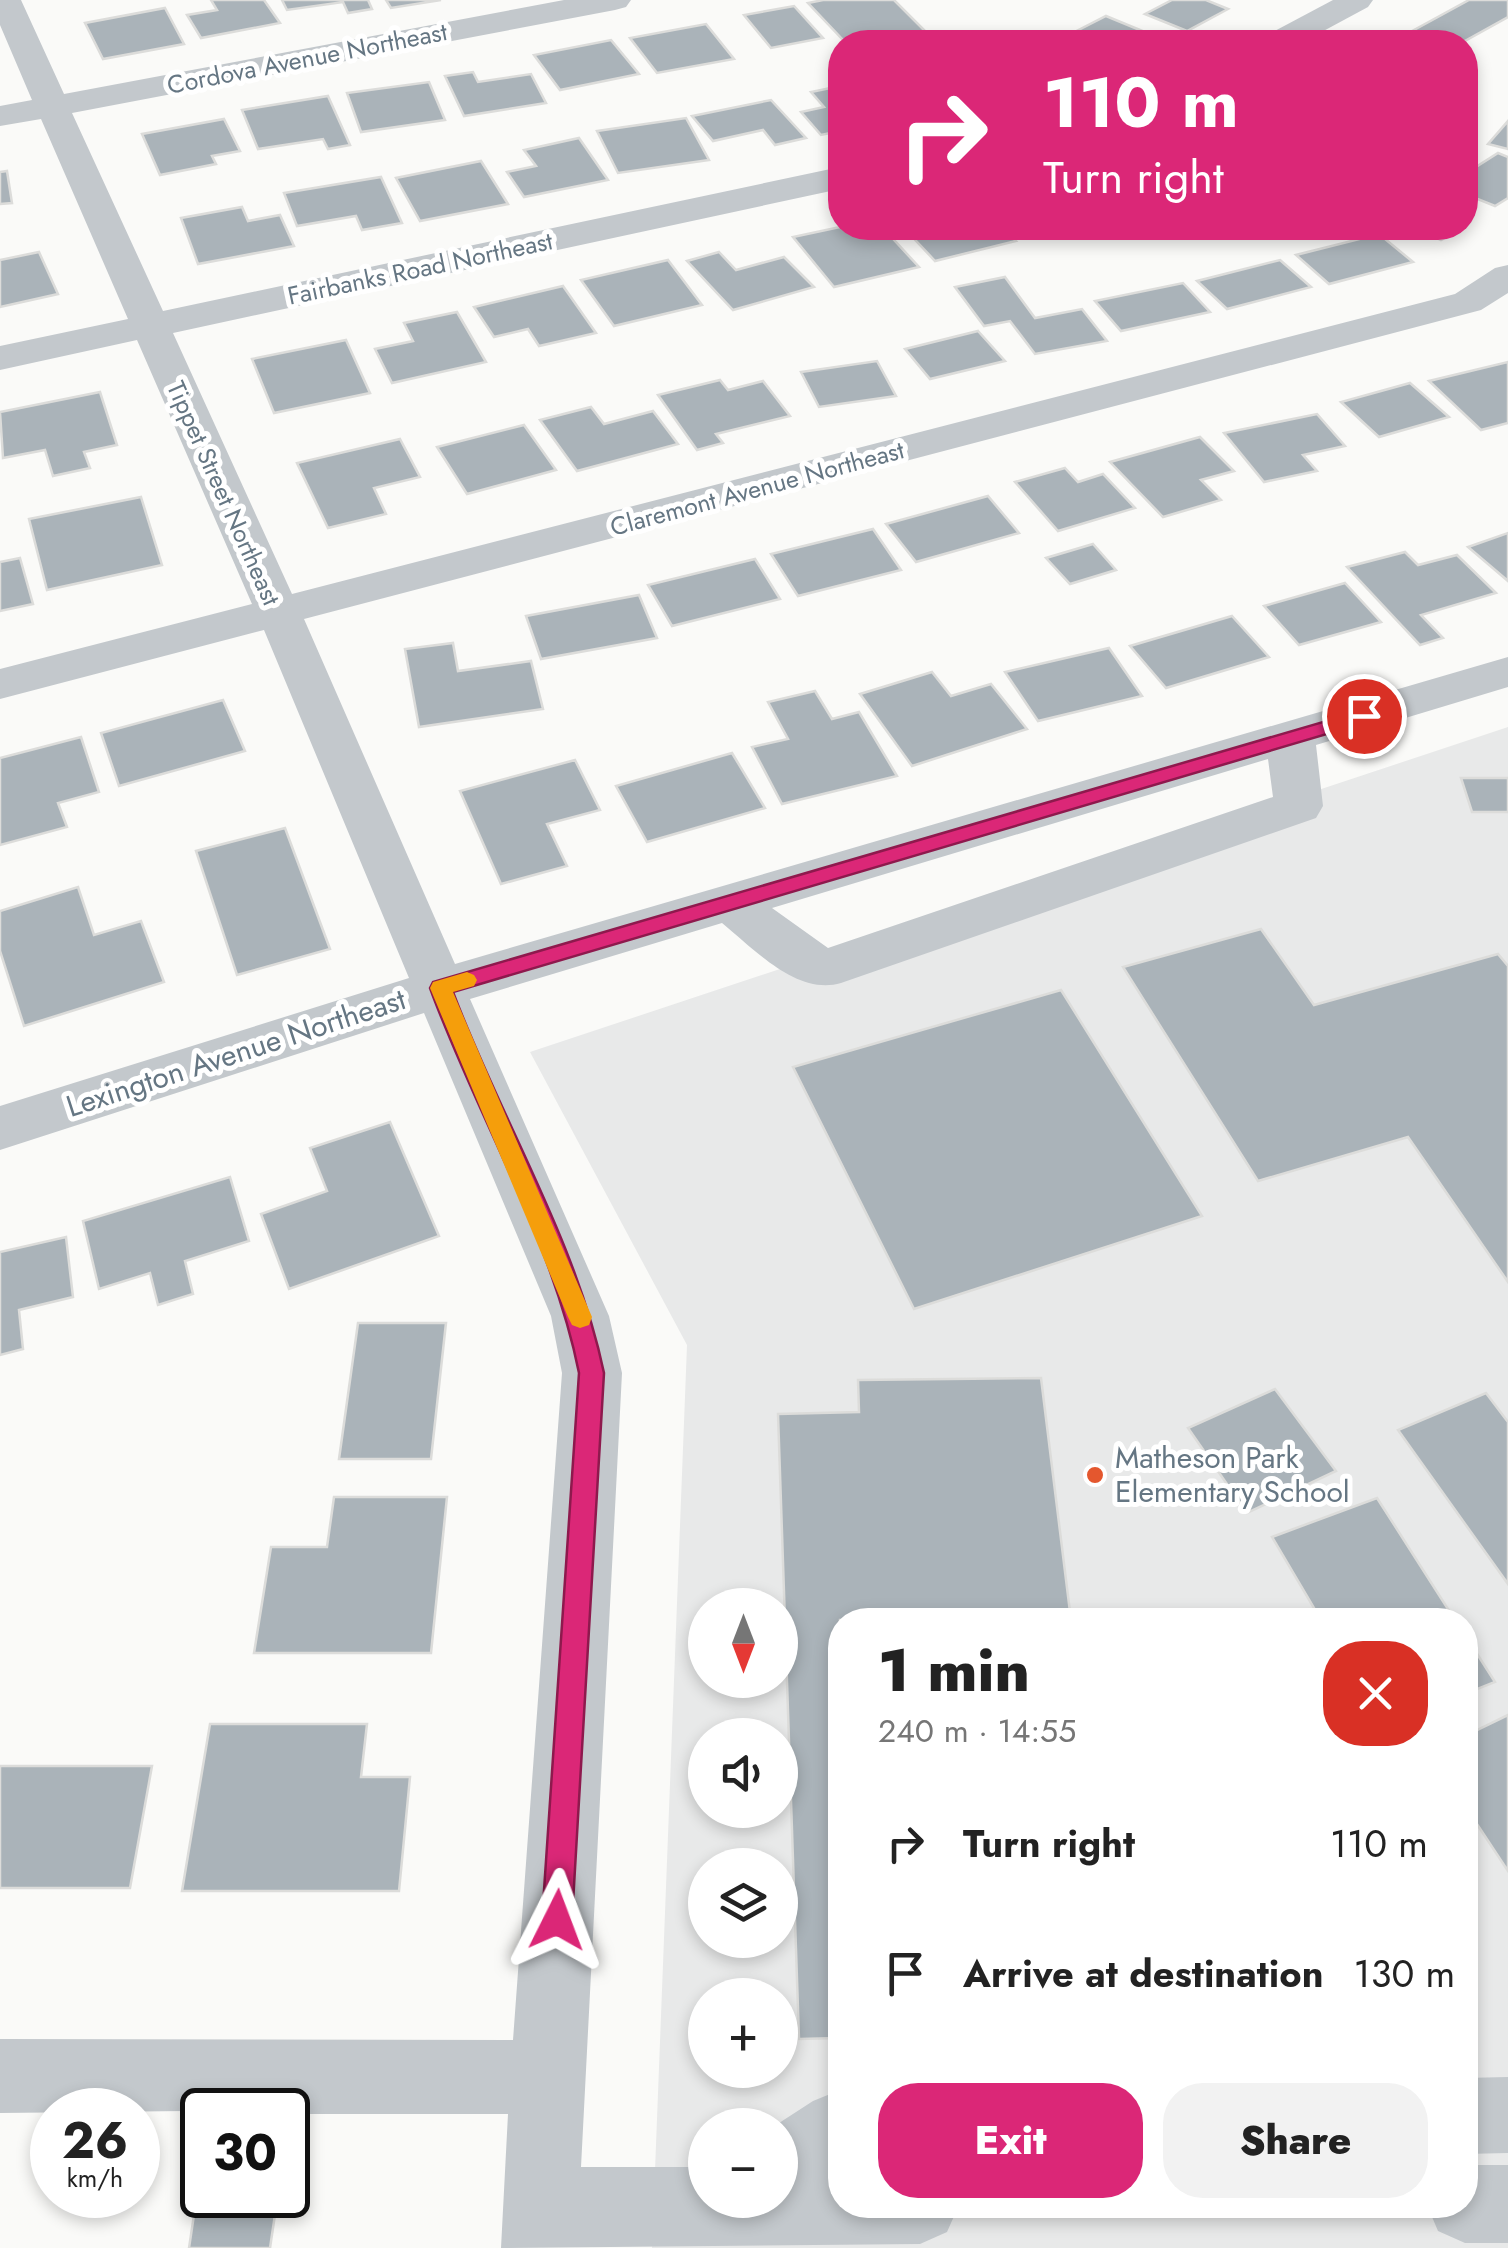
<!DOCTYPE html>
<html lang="en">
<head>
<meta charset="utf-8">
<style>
	body { margin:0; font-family:Jost,sans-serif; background:#f2f2f2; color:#222; height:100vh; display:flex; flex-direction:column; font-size:38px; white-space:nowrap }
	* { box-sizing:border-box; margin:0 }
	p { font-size:32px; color:#767676 }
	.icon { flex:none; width:55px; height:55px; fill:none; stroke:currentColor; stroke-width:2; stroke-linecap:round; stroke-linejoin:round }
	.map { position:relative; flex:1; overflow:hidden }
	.panel { position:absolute; left:828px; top:1608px; width:650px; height:610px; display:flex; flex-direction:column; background:#fff; border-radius:40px; box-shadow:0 5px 15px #0003 }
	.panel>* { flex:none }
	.banner { position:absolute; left:828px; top:30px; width:650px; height:210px; border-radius:40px; box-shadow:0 5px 15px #0003; background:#db2777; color:#fff; overflow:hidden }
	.needle { width:65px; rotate:180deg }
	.tools { position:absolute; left:688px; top:1588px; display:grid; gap:20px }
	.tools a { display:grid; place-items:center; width:110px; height:110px; border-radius:50%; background:#fff; box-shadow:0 5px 15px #0003; font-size:50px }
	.speed { position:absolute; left:30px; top:2088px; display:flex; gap:20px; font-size:50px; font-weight:700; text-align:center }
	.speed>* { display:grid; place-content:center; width:130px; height:130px; border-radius:50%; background:#fff; box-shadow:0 5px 15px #0003; line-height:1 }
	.speed small { font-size:25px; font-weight:400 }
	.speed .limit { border:5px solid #111; border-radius:15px; background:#fff; color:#111 }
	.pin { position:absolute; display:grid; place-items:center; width:85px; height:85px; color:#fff; margin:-42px; border:5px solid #fff; border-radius:50%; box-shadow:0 2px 10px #0007 }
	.me { position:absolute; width:110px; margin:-55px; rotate:3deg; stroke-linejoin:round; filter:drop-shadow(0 0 8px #0008) }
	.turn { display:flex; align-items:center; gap:35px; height:210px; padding:0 50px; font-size:45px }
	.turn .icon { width:130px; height:130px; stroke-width:2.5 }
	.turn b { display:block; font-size:70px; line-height:85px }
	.round { display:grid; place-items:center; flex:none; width:105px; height:105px; border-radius:40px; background:#f2f2f2 }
	.summary { display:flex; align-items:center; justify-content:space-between; height:170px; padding:0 50px }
	h1 { font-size:60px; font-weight:800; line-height:75px }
	.primary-button { display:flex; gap:20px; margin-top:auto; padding:20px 50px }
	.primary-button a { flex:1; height:115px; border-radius:40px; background:#db2777; color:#fff; font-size:40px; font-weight:800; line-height:115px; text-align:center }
	.primary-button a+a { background:#f2f2f2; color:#222 }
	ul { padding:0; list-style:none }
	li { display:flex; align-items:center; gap:30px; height:130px; padding:0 50px }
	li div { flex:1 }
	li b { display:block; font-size:38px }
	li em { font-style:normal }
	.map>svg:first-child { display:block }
	.built { fill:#e8e9e9; fill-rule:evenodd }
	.building { fill:#aab3b9; stroke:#dcdcda; stroke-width:2.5 }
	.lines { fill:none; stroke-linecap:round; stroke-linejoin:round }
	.minor { fill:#c3c8cc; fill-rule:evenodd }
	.route { fill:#db2777; stroke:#8e194d; stroke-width:2.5 }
	.slow { fill:#f59e0b }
	.poi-dot { fill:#e4572e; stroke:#fff; stroke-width:4 }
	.labels { text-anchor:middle; stroke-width:10; stroke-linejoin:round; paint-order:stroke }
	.far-street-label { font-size:25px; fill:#657683; stroke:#fff }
	.street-label { font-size:30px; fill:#657683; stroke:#fff }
	.poi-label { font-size:30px; fill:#657683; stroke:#fff; text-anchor:start }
</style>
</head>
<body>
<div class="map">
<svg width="1508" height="2248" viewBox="0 0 1508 2248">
	<rect width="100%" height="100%" fill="#fafaf8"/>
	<path class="built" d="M1508,727V2248H652L687,1345L530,1052ZM705,1605H780V1680H705ZM840,1620H1465V2205H840ZM705,1735H780V1810H705ZM705,1865H780V1940H705ZM705,1995H780V2070H705ZM705,2125H780V2200H705Z"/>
	<g class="building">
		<path d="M211,0H264L280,23L201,38L187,15L217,10Z"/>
		<path d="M282,0H368L372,9L348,13L343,2L287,10Z"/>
		<path d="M386,0H441L391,8Z"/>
		<path d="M823,0H894L928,34L886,42H845L808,3Z"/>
		<path d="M1172,0H1206L1228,9L1187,31L1145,14Z"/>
		<path d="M1469,0H1508V17L1463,42H1392Z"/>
		<path d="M794,6L823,38L771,48L744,15Z"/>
		<path d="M165,8L184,44L103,59L85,23Z"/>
		<path d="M1106,16L1169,42L1059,40Z"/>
		<path d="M706,24L734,59L657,73L630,38Z"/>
		<path d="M611,40L639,74L560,90L534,55Z"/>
		<path d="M473,72L478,82L531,74L546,103L464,116L445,76Z"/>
		<path d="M429,82L445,120L361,132L347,93Z"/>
		<path d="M840,86V131L821,135L801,112L824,107L811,92Z"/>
		<path d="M328,96L350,145L328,149L323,139L258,149L242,110Z"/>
		<path d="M771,100L806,138L775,145L763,130L713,141L692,116Z"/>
		<path d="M686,118L709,160L618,173L597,131Z"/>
		<path d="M224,119L240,151L212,156L216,164L160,175L142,134Z"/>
		<path d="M1508,121V149L1488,144Z"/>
		<path d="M579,138L608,180L524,197L507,172L536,166L524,150Z"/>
		<path d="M1498,153L1508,157V198L1495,206L1465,194V174Z"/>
		<path d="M481,161L508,204L420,221L396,178Z"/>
		<path d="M7,171L12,203L0,204V172Z"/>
		<path d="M381,177L402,223L362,230L356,216L297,226L284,193Z"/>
		<path d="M242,207L248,221L280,215L294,246L198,264L181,218Z"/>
		<path d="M840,227L883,228L919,267L834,287L793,237Z"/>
		<path d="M904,228H1003L1016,241L935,261Z"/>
		<path d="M1022,228H1118L1120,230L1073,238L1065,228L1027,235Z"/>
		<path d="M1416,228H1462L1441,240Z"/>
		<path d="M1379,234L1413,262L1329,284L1296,255Z"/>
		<path d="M39,252L58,294L0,307V260Z"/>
		<path d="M719,252L736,270L784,257L814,287L733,310L687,261Z"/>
		<path d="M668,260L702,305L614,326L581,280Z"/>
		<path d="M1280,260L1311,287L1227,309L1197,281Z"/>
		<path d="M1005,277L1035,318L1082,309L1107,341L1035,354L1010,321L984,326L955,287Z"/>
		<path d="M1183,283L1210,312L1121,331L1095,301Z"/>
		<path d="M563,286L596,333L539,346L528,329L494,337L474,307Z"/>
		<path d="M457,312L486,362L392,383L375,349L413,341L404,323Z"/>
		<path d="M978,331L1005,361L930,379L905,349Z"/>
		<path d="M346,340L370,393L274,413L252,359Z"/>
		<path d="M877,361L896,396L819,407L801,372Z"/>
		<path d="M1508,362V423L1481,430L1429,381Z"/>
		<path d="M720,380L728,390L763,381L790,416L716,434L723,443L697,450L658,395Z"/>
		<path d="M1410,383L1449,417L1379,437L1341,402Z"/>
		<path d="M100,392L117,445L84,452L90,468L53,476L45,450L3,458L0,412Z"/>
		<path d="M591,407L604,424L653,411L678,444L577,471L540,420Z"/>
		<path d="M1317,414L1345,446L1303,455L1317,471L1264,482L1224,433Z"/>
		<path d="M524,425L556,470L467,494L437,447Z"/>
		<path d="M1200,437L1234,471L1201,480L1221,500L1163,517L1110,462Z"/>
		<path d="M400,439L420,477L374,488L386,514L328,528L297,463Z"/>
		<path d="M1065,468L1078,482L1103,474L1135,508L1058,531L1015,482Z"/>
		<path d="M988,496L1019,533L916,562L886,524Z"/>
		<path d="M141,497L162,565L47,590L29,519Z"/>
		<path d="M873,529L901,570L798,596L771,554Z"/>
		<path d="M1508,533V581L1468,547Z"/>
		<path d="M1093,544L1116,570L1070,584L1046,558Z"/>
		<path d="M1405,552L1418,565L1457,555L1496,593L1421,615L1443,638L1420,645L1347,567Z"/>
		<path d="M20,558L33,604L0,611V562Z"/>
		<path d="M755,559L780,599L672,626L648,585Z"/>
		<path d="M1345,583L1381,622L1299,645L1264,606Z"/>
		<path d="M639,595L657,638L541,659L526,616Z"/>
		<path d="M1232,616L1269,657L1166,688L1130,646Z"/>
		<path d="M453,643L458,671L531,661L543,709L419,727L405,649Z"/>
		<path d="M1109,648L1142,696L1038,721L1005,672Z"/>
		<path d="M932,672L951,696L991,684L1027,729L912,766L860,694Z"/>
		<path d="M815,691L832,719L859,712L897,776L782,804L752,747L788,739L768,702Z"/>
		<path d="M223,700L245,751L119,786L101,733Z"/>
		<path d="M81,737L99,792L58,803L67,827L0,845V758Z"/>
		<path d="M732,753L765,808L647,842L616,786Z"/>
		<path d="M575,760L600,810L547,824L567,866L501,884L460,791Z"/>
		<path d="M1461,778H1508V812H1472Z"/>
		<path d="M285,828L330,949L237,975L196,851Z"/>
		<path d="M78,887L94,935L141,921L164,982L24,1026L0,951V911Z"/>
		<path d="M1261,929L1314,1005L1498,954L1508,966V1282L1408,1137L1258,1181L1123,967Z"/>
		<path d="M1061,990L1202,1216L914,1309L793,1067Z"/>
		<path d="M390,1122L439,1236L289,1289L261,1214L327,1191L310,1148Z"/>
		<path d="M230,1177L249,1241L185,1261L193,1294L158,1305L150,1273L99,1289L83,1221Z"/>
		<path d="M66,1237L73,1297L19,1310L23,1349L0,1355V1252Z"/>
		<path d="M358,1323H446L431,1459H339Z"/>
		<path d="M1041,1378L1071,1620H840V2038L799,2039L778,1414L859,1412L858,1380Z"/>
		<path d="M1275,1389L1336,1471L1247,1513L1188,1428Z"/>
		<path d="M1486,1393L1508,1422V1584L1398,1430Z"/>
		<path d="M334,1497H447L431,1653H254L271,1547H327Z"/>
		<path d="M1377,1498L1455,1620H1321L1272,1537Z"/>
		<path d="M1465,1635L1495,1682L1465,1694Z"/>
		<path d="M1508,1715V1871L1465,1806V1736Z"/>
		<path d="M210,1724H367L361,1777H410L399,1891H182Z"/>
		<path d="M0,1766H152L130,1888H0Z"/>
		<path d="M195,2208H276L270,2248H189Z"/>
	</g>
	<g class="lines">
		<g class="minor">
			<path d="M0,0H21L64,94L564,0H631L626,7L615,10L72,113L163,311L840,167V189L173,333L292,594L1455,294L1495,268L1508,265V293L1481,310L304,619L455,964L1508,657V687L1316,745L1323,806L1316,818L841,983C797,996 754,949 722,923L470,999L609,1316L622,1373L581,2167H705V2200H780V2125H776L813,2101L840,2090V2205H959L947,2232L920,2244L501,2248L508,2114H288V2110L0,2113V2039L513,2040L562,1373L551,1316L424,1013L0,1150V1106L409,978L264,630L0,699V669L252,604L137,340L0,370V346L128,319L41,119L0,126V106L32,100L0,25ZM1268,759L1273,797L828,948L772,908Z"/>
			<path d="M1333,0H1373L1368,7L1303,42H1263L1267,35Z"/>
			<path d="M1508,2077V2153L1465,2154V2078Z"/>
			<path d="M1465,2165H1508V2243H1465L1438,2231L1427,2205H1465Z"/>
		</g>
	</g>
	<path class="route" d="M1364,710L1374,716L1371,721L453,992C501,1120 576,1239 604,1373L572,1920L567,1931L557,1935L547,1931L542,1920L579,1373C552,1238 477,1117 430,988L433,982Z"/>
	<path class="slow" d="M467,972L474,975L477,980L474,986L453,992L592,1317L589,1325L580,1328L572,1325L568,1317L430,988L433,982Z"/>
	<circle class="poi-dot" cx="1095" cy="1475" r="10"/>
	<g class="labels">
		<g class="far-street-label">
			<text transform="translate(307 58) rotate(-11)" y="9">Cordova Avenue Northeast</text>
			<text transform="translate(420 268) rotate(-12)" y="9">Fairbanks Road Northeast</text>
			<text transform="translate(757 488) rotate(-15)" y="9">Claremont Avenue Northeast</text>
			<text transform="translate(224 493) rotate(66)" y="9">Tippet Street Northeast</text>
		</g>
		<g class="street-label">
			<text transform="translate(236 1053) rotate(-18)" y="10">Lexington Avenue Northeast</text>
		</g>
		<g class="poi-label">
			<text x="1115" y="1468">Matheson Park<tspan x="1115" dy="34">Elementary School</tspan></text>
		</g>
	</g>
</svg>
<div class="tools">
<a><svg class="needle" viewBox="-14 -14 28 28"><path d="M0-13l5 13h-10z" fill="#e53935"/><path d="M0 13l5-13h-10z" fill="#767676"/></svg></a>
<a><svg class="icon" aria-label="sound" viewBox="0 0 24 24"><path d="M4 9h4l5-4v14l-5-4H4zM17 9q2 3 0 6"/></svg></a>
<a><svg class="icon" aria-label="layers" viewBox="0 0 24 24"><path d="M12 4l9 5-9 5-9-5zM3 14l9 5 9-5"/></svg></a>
<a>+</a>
<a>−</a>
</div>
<div class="speed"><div>26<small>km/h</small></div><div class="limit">30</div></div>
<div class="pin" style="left:1364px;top:716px;background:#d93025"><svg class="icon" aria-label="arrive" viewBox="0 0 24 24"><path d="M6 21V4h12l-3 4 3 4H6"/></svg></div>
<svg class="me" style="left:557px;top:1920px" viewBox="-20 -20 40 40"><path d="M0-17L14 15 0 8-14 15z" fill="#db2777" stroke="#fff" stroke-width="4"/></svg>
<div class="banner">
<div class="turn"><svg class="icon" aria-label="right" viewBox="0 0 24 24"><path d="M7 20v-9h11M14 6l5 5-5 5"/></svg><div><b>110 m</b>Turn right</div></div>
</div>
<section class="panel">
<div class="summary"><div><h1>1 min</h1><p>240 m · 14:55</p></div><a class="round" style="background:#d93025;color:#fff"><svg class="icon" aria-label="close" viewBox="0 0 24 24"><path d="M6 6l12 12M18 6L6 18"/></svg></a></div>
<ul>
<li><svg class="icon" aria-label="right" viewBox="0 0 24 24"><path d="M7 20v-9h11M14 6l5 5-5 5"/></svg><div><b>Turn right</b></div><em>110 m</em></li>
<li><svg class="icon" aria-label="arrive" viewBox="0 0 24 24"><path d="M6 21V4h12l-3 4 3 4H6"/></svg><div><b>Arrive at destination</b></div><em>130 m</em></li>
</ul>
<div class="primary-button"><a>Exit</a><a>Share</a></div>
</section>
</div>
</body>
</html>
